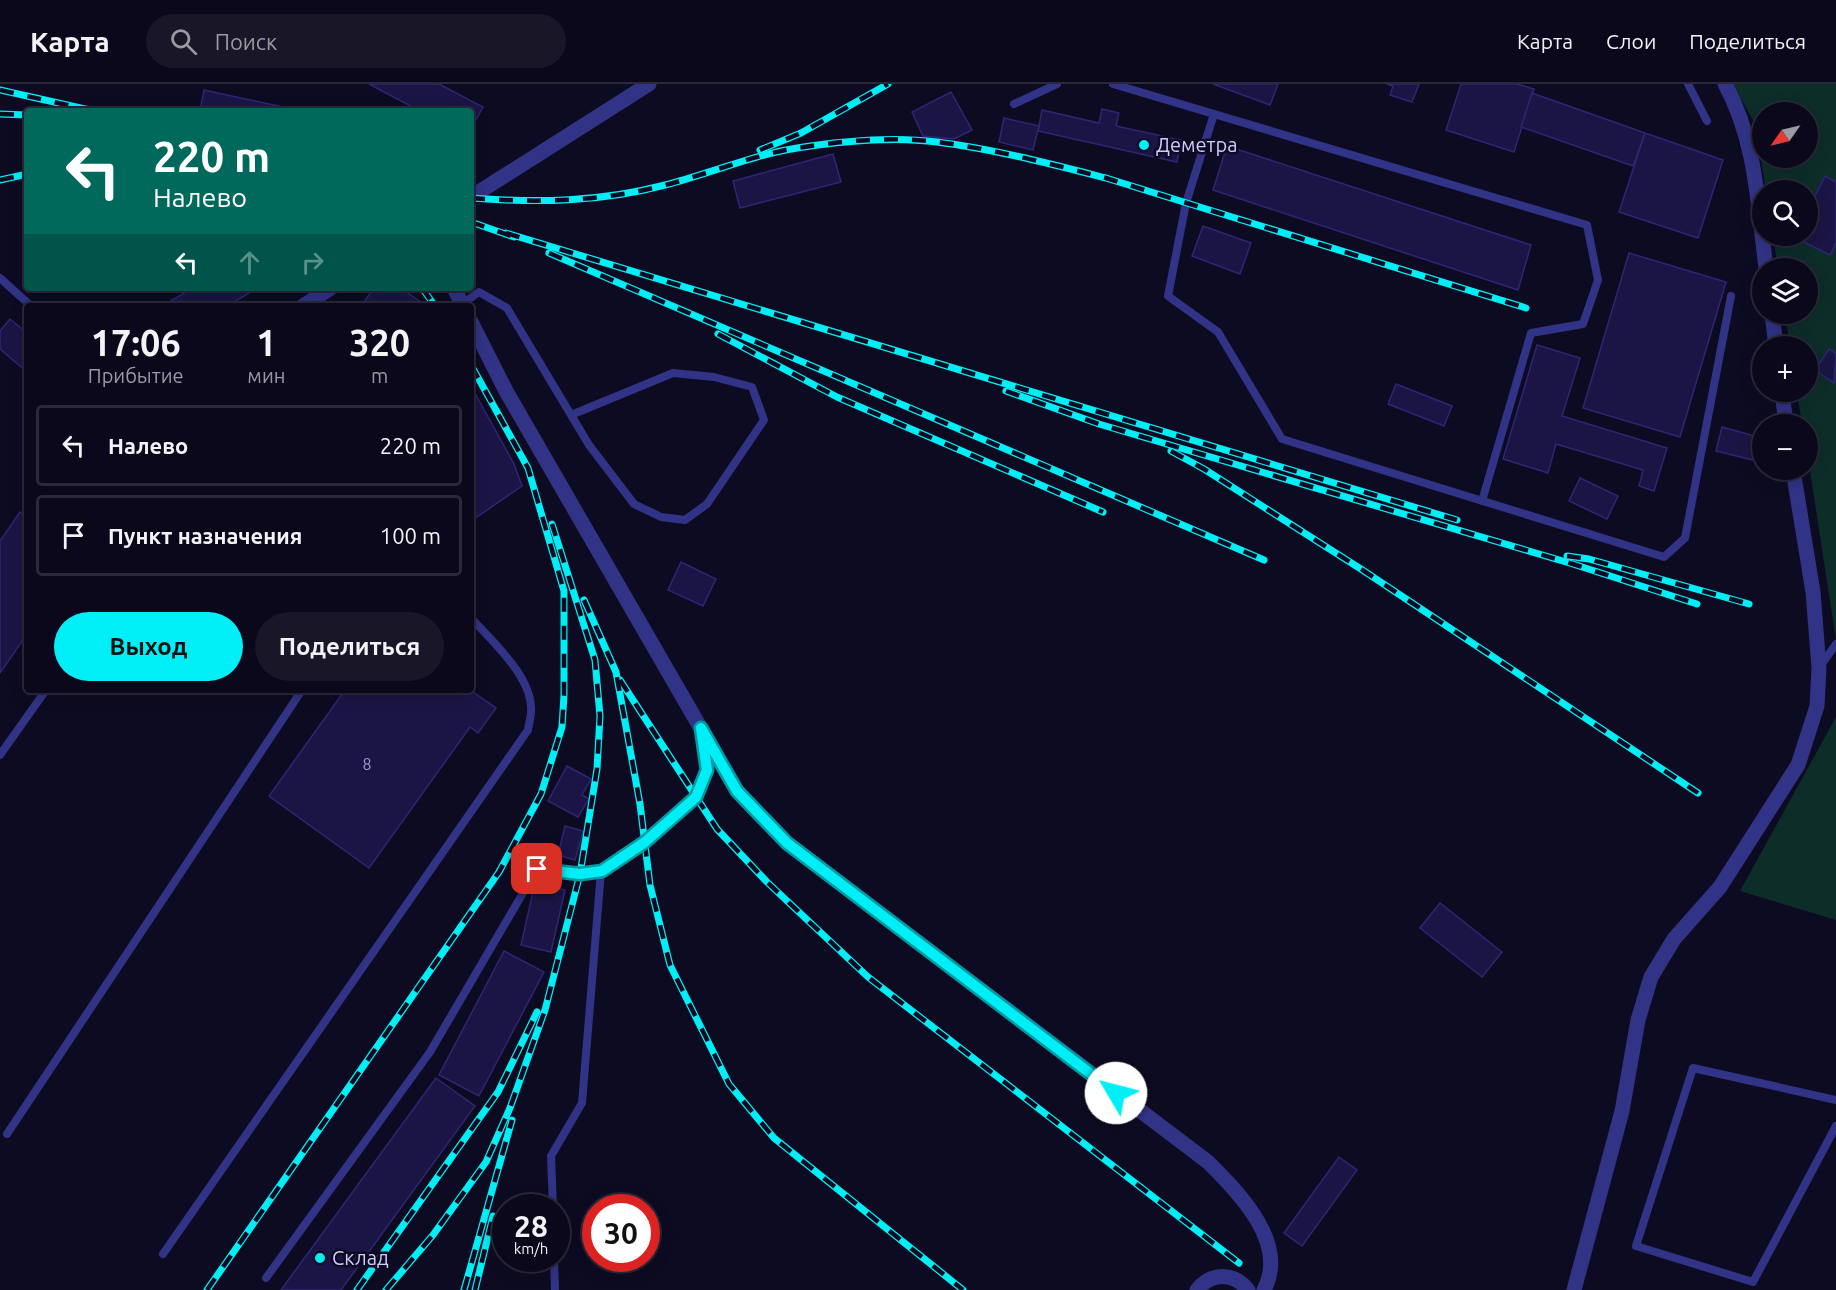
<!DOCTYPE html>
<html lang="ru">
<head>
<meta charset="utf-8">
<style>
	body { margin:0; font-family:Ubuntu,sans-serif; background:#181627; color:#f1f3f6; height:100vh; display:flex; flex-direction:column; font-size:22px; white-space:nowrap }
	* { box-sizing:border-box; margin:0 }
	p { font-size:20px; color:#999aa2 }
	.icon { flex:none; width:33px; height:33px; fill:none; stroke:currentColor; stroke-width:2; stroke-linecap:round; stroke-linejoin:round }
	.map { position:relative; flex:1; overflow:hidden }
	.panel { position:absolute; left:24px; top:219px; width:450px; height:390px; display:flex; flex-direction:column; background:#0a081a; border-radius:6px; box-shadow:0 3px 15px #0003,0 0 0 2px #2a2939 }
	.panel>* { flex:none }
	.guide { position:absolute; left:24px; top:24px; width:450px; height:183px; border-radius:6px; box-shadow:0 3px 15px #0003,0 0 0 2px #2a2939; background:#00695c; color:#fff; overflow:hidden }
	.needle { width:39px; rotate:236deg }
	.tools { position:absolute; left:1752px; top:18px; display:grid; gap:12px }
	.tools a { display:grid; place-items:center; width:66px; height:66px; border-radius:50%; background:#0a081a; box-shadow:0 3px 15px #0003,0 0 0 2px #2a2939; font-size:30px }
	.speed { position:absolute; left:492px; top:1110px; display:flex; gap:12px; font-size:30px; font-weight:700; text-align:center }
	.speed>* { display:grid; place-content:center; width:78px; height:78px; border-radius:50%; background:#0a081a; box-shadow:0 3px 15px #0003,0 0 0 2px #2a2939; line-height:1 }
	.speed small { font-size:15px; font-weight:400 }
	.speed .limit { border:9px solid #d22; background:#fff; color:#111 }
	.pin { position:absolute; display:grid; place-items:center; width:51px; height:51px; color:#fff; margin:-26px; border-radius:12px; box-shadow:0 3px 9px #0006 }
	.me { position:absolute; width:66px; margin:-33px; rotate:307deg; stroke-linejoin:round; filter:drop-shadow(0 0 4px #0008) }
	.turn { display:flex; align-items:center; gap:21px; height:126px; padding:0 30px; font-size:27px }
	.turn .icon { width:78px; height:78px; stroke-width:2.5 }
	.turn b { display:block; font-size:42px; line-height:51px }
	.lanes { display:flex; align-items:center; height:57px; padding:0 30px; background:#0003; justify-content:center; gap:30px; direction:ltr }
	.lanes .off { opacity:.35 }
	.eta { display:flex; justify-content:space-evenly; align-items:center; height:102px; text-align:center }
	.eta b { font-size:36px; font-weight:700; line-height:42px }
	.cta { display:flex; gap:12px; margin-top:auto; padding:12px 30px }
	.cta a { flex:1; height:69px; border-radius:36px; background:#00eff7; color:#111; font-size:24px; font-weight:700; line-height:69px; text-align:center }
	.cta a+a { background:#181627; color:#f1f3f6 }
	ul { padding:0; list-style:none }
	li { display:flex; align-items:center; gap:18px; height:81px; margin:0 12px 9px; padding:0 18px; border:3px solid #2a2939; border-radius:6px }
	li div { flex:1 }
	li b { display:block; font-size:22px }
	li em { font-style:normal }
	header { display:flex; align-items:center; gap:36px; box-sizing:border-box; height:84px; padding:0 30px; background:#0a081a; border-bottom:2px solid #2a2939 }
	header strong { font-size:28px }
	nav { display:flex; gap:33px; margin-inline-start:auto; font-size:21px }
	.search { width:420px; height:54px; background:#181627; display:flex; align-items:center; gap:15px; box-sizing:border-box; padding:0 21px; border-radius:33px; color:#999aa2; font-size:22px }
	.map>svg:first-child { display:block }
	.green { fill:#0d2d29; fill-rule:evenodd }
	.building { fill:#1b1545; stroke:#2f2574; stroke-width:1.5 }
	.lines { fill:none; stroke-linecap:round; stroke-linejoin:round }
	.service { stroke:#313386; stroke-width:8 }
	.minor { stroke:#313386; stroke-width:15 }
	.tertiary { stroke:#313386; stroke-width:15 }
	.rail-casing { stroke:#00eff7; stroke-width:7 }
	.rail { stroke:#0d0b22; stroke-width:4.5; stroke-dasharray:14; stroke-linecap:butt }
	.route-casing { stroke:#009ba1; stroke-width:15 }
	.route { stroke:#00eff7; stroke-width:10 }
	.poi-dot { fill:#00eff7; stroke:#0d0b22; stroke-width:2 }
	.labels { text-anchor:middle; stroke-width:5; stroke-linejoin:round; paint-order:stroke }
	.number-label { font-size:16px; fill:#a19ed0 }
	.poi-label { font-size:20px; fill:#ceccff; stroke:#0d0b22; text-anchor:start }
</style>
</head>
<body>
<header>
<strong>Карта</strong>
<div class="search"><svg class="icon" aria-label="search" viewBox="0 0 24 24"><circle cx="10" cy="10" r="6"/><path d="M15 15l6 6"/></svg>Поиск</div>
<nav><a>Карта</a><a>Слои</a><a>Поделиться</a></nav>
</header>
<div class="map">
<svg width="1836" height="1206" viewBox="0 0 1836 1206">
	<rect width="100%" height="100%" fill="#0d0b22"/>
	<g class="green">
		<path d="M1733,0H1836V556L1808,374V340H1802L1797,308H1808V262H1790L1785,230H1808V184H1778L1773,152H1808V106H1766L1755,40ZM1762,28H1808V74H1762Z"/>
		<path d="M1836,633V836L1740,807Z"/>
	</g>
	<g class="building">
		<path d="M369,0H439L483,23L471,45V27H420Z"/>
		<path d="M1213,0H1278L1270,21Z"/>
		<path d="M1387,0H1419L1412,18L1390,11L1393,2Z"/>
		<path d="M1461,0H1517L1534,5L1514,68L1446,46Z"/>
		<path d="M204,6L302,27H200Z"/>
		<path d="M951,8L972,46L954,55L923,52L912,28Z"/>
		<path d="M1532,9L1645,49L1633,82L1521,43Z"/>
		<path d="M1102,25L1119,29L1116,42L1181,56L1177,78L1038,47L1042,26L1099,39Z"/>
		<path d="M1004,34L1039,42L1033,66L999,58Z"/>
		<path d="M1645,49L1723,76L1698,154L1619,128Z"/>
		<path d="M1227,62L1531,161L1518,206L1213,106Z"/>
		<path d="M833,70L841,98L740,124L733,97Z"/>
		<path d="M1825,92L1836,98V159L1830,171L1794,153L1808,152V126Z"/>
		<path d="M1203,142L1251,159L1240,190L1192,172Z"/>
		<path d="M1629,169L1726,198L1680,353L1583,324Z"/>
		<path d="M193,204H258L227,222H162Z"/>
		<path d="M374,204H400L427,222H361Z"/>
		<path d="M10,235L27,249V288L0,265V247Z"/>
		<path d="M1537,261L1580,274L1562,332L1667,364L1654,407L1639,402L1643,386L1556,360L1548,389L1503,375Z"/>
		<path d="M1829,265L1836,270L1834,299L1815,286Z"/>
		<path d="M1396,300L1452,322L1444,342L1388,320Z"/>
		<path d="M471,302L514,380L522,402L471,437Z"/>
		<path d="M1722,343L1762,354L1761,378L1716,367Z"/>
		<path d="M1580,394L1618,412L1607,435L1569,417Z"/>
		<path d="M20,428L27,433V550L0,589V457Z"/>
		<path d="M681,478L716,495L703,522L668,506Z"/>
		<path d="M345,606H470L496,624L478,649L470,643L369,784L269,712Z"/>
		<path d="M567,682L591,695L582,711L589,715L578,733L548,717Z"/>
		<path d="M565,742L583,747L575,776L558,771Z"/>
		<path d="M535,799L565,806L551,868L521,861Z"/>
		<path d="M1440,819L1502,868L1482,893L1420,844Z"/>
		<path d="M504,867L544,888L479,1012L439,991Z"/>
		<path d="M436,994L475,1022L341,1206H281Z"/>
		<path d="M1339,1073L1357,1086L1302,1162L1284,1149Z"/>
	</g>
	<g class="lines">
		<g class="service">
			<path d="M1113,0L1587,141L1598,196L1583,240L1531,249L1482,417"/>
			<path d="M1688,0L1707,37"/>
			<path d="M1014,20L1057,0"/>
			<path d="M1214,30L1186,119L1168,212L1218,248L1282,355L1664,473L1685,454L1731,212"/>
			<path d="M0,194L31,222"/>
			<path d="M462,220L479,208L507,224L589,361L634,420L661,433L685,436L707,420L764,336L752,303L714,293L673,289L571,331"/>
			<path d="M1819,584L1836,560"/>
			<path d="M0,671L46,606"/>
			<path d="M1836,1016L1693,984L1636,1162L1753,1198L1836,1042"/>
			<path d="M7,1050L302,606"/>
			<path d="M553,1124L551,1072L582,1019L601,787C632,766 701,725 707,686C708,677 704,663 702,654"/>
			<path d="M163,1170L528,646C529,639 532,630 531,623C530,591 491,556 471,534"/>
			<path d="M554,1174L555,1206"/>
			<path d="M266,1194L430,968L537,785L580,790L601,787"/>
		</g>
		<g class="minor">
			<path d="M1725,0C1756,56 1758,122 1766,184"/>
			<path d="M454,204L463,222"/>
			<path d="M1772,230L1776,262"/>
			<path d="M471,238L506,307L737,707L787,759L1208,1078C1239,1109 1289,1159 1264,1206"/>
			<path d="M1782,308L1786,340"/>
			<path d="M1197,1206C1211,1188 1234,1188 1248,1206"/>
			<path d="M1574,1206L1622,1027L1638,936L1651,893L1674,855L1720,803L1798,681L1817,622L1819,584L1813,508L1793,386"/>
		</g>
		<g class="tertiary">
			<path d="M471,113L649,0"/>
			<path d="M303,222L331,204"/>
		</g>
		<g class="rail-casing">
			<g id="rail">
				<path d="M0,6L94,27"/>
				<path d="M0,30L27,31"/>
				<path d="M760,66L801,49L888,0"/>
				<path d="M0,96L27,90"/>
				<path d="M471,114C537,119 601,118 665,101C709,90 752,71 797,64C842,57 891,52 937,58C994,65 1051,80 1106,94L1526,224"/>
				<path d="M471,138L514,153"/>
				<path d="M506,149L1457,436"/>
				<path d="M549,169L1264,476"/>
				<path d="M422,204L435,222"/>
				<path d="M718,250L837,313L1103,428"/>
				<path d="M1006,307L1099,340L1573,480L1697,520"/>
				<path d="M1171,367L1204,385L1364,487L1698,709"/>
				<path d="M1567,472L1589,475L1749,520"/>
				<path d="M584,516L616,588L640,720L650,801L670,881L729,1000L774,1054L963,1206"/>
				<path d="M620,596L717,745L767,798L868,893L1239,1179"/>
				<path d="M207,1206L499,788L541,710L562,643L564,611V507L528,384L471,281"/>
				<path d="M357,1206L498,1008L537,928"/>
				<path d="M386,1206L433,1151L486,1078L510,1024L545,926L580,790L597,685L600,632L595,576L552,440"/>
				<path d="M464,1206L512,1036"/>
				<path d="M475,1206L493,1132"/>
			</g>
		</g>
		<use href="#rail" class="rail"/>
	</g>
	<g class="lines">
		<g class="route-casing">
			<path id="route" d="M537,785L580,790L602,787L645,758L696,713L707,686L701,644L737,707L787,759L1116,1009"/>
		</g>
		<use href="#route" class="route"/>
	</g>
	<g class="poi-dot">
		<circle cx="1144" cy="61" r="6"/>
		<circle cx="320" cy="1174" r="6"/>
	</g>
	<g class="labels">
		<g class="number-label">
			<text x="367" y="686">8</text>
		</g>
		<g class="poi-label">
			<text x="1156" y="68">Деметра</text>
			<text x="332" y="1181">Склад</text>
		</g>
	</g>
</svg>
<div class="tools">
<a><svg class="needle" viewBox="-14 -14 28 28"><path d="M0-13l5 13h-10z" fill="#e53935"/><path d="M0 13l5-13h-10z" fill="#999aa2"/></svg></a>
<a><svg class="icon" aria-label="search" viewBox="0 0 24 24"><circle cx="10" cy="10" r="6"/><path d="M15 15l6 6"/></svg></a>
<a><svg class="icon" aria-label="layers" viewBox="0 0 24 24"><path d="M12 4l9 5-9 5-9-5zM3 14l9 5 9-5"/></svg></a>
<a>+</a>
<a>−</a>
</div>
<div class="speed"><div>28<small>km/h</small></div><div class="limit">30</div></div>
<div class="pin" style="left:537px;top:785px;background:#d93025"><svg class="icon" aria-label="arrive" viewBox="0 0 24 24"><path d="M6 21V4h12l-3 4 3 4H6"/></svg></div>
<svg class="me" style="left:1116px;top:1009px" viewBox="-20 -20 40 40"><circle r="19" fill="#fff"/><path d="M0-13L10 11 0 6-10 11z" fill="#00eff7"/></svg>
<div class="guide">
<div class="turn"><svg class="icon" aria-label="left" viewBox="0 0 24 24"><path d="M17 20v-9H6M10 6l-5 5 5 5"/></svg><div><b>220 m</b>Налево</div></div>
<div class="lanes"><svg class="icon" aria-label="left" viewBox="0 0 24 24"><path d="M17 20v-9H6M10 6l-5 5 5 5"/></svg><svg class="icon off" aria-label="ahead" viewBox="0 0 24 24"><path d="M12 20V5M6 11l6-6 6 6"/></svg><svg class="icon off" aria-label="right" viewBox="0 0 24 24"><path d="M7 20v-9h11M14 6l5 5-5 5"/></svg></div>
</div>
<section class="panel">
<div class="eta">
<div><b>17:06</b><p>Прибытие</p></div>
<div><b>1</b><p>мин</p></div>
<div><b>320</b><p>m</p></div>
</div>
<ul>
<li><svg class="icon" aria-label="left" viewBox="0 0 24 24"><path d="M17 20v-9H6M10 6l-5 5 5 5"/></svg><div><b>Налево</b></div><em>220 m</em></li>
<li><svg class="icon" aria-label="arrive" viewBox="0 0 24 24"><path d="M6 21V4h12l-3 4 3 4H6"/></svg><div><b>Пункт назначения</b></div><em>100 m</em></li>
</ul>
<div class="cta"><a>Выход</a><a>Поделиться</a></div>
</section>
</div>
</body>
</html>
